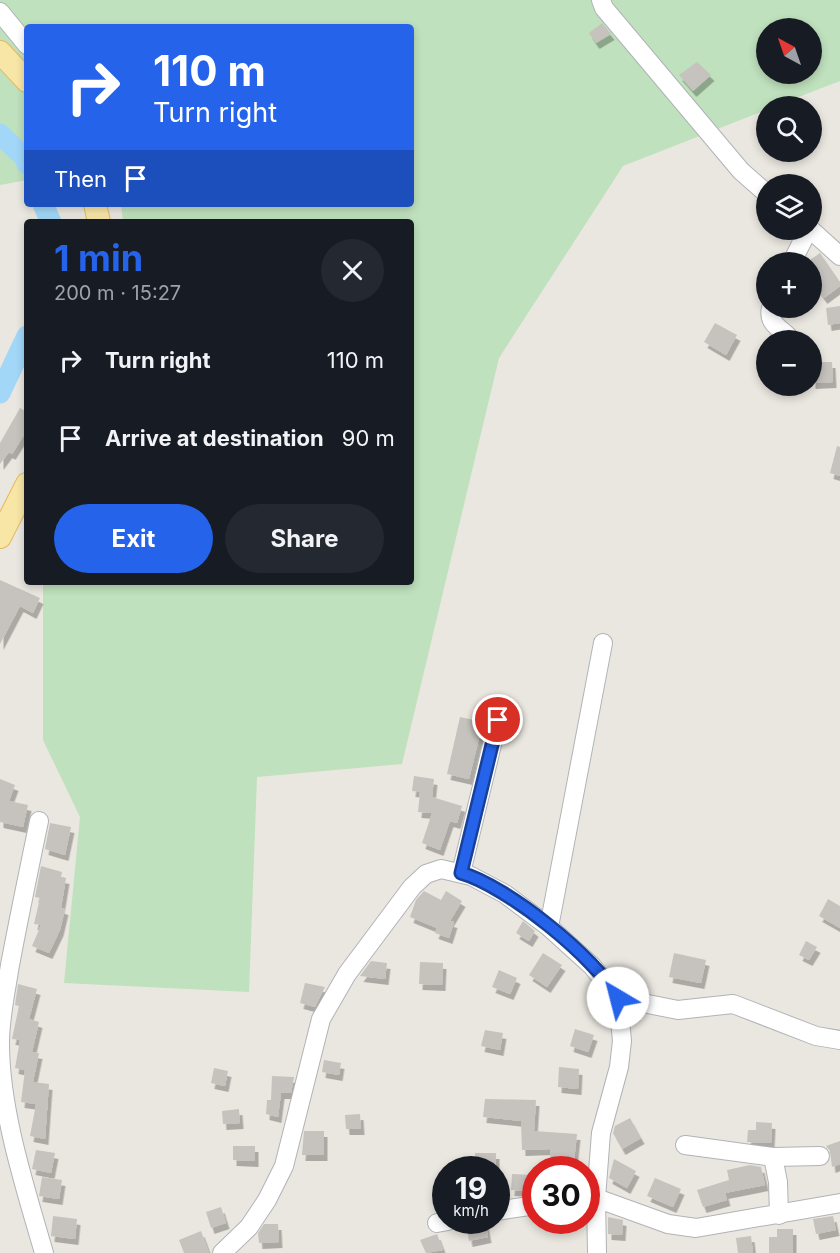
<!DOCTYPE html>
<html lang="en">
<head>
<meta charset="utf-8">
<style>
	body { margin:0; font-family:Inter,sans-serif; background:#242831; color:#f1f3f6; height:100vh; display:flex; flex-direction:column; font-size:22px; white-space:nowrap }
	* { box-sizing:border-box; margin:0 }
	p { font-size:20px; color:#9ea1a6 }
	.icon { flex:none; width:33px; height:33px; fill:none; stroke:currentColor; stroke-width:2; stroke-linecap:round; stroke-linejoin:round }
	.map { position:relative; flex:1; overflow:hidden }
	.panel { position:absolute; left:24px; top:219px; width:390px; height:366px; display:flex; flex-direction:column; background:#171b24; border-radius:6px; box-shadow:0 3px 9px #0003 }
	.panel>* { flex:none }
	.guide { position:absolute; left:24px; top:24px; width:390px; height:183px; border-radius:6px; box-shadow:0 3px 9px #0003; background:#2563eb; color:#fff; overflow:hidden }
	.needle { width:39px; rotate:320deg }
	.controls { position:absolute; left:756px; top:18px; display:grid; gap:12px }
	.controls a { display:grid; place-items:center; width:66px; height:66px; border-radius:50%; background:#171b24; box-shadow:0 3px 9px #0003; font-size:30px }
	.speed { position:absolute; left:432px; top:1156px; display:flex; gap:12px; font-size:30px; font-weight:700; text-align:center }
	.speed>* { display:grid; place-content:center; width:78px; height:78px; border-radius:50%; background:#171b24; box-shadow:0 3px 9px #0003; line-height:1 }
	.speed small { font-size:15px; font-weight:400 }
	.speed .limit { border:9px solid #d22; background:#fff; color:#111 }
	.pin { position:absolute; display:grid; place-items:center; width:51px; height:51px; color:#fff; margin:-26px; border:3px solid #fff; border-radius:50%; box-shadow:0 2px 6px #0007 }
	.me { position:absolute; width:66px; margin:-33px; rotate:323deg; stroke-linejoin:round; filter:drop-shadow(0 0 4px #0008) }
	.turn { display:flex; align-items:center; gap:21px; height:126px; padding:0 30px; font-size:27px }
	.turn .icon { width:78px; height:78px; stroke-width:2.5 }
	.turn b { display:block; font-size:42px; line-height:51px }
	.then { display:flex; align-items:center; height:57px; padding:0 30px; background:#0003; gap:12px; font-size:22px }
	.round { display:grid; place-items:center; flex:none; width:63px; height:63px; border-radius:32px; background:#242831 }
	.summary { display:flex; align-items:center; justify-content:space-between; height:102px; padding:0 30px }
	h1 { font-size:36px; font-weight:700; line-height:45px; color:#2563eb }
	.cta { display:flex; gap:12px; margin-top:auto; padding:12px 30px }
	.cta a { flex:1; height:69px; border-radius:36px; background:#2563eb; color:#fff; font-size:24px; font-weight:700; line-height:69px; text-align:center }
	.cta a+a { background:#242831; color:#f1f3f6 }
	ul { padding:0; list-style:none }
	li { display:flex; align-items:center; gap:18px; height:78px; padding:0 30px }
	li div { flex:1 }
	li b { display:block; font-size:22px }
	li em { font-style:normal }
	.map>svg:first-child { display:block }
	.green { fill:#bfe1bd; fill-rule:evenodd }
	.lines { fill:none; stroke-linecap:round; stroke-linejoin:round }
	.river { stroke:#a2d7f8; stroke-width:21 }
	.building { fill:#c6c2bd; filter:url(#shadow) }
	.minor-casing { stroke:#b0b3b7; stroke-width:20 }
	.major-casing { stroke:#e5b85e; stroke-width:24 }
	.minor { stroke:#fff; stroke-width:18 }
	.major { stroke:#f8e6a7; stroke-width:22 }
	.route-casing { stroke:#184099; stroke-width:15 }
	.route { stroke:#2563eb; stroke-width:10 }
</style>
</head>
<body>
<div class="map">
<svg width="840" height="1253" viewBox="0 0 840 1253">
	<defs>
		<filter id="shadow"><feDropShadow dx="3.5" dy="6" stdDeviation="0" flood-color="#0004"/></filter>
	</defs>
	<rect width="100%" height="100%" fill="#eae7e0"/>
	<path class="green" d="M0,0H840V81L775,106H766V110L623,166L499,358L402,764L257,777L249,992L64,983L80,817L43,740V582H411V222H123L121,204H411V27H27V180L0,185ZM766,28H812V74H766Z"/>
	<g class="lines">
		<g class="river">
			<path d="M0,134L24,157L27,164"/>
			<path d="M43,204L51,222"/>
			<path d="M0,393L27,336"/>
		</g>
	</g>
	<g class="building">
		<path d="M602,23L611,34L596,43L589,33Z"/>
		<path d="M697,62L711,75L693,91L679,75Z"/>
		<path d="M820,253L840,282V286L824,298L814,285L823,278L810,260Z"/>
		<path d="M840,306V323L828,325L826,308Z"/>
		<path d="M715,323L737,335L726,355L704,342Z"/>
		<path d="M812,362H832L833,382L812,383Z"/>
		<path d="M20,408L27,412V430L12,454L9,452L0,464V443Z"/>
		<path d="M837,446L840,447V476L830,473Z"/>
		<path d="M0,580L40,598L33,613L20,606L0,644Z"/>
		<path d="M460,717L483,722L469,779L447,774Z"/>
		<path d="M414,776L434,779L432,797L462,806L457,823L450,821L440,850L422,843L432,813L418,812L420,792L412,791Z"/>
		<path d="M0,779L15,785L9,801L28,805L23,827L0,822Z"/>
		<path d="M50,823L71,827L65,855L45,849Z"/>
		<path d="M41,866L62,872L61,877L66,878L61,908L65,909L60,930L49,953L32,946L41,925L34,924L40,898L35,897Z"/>
		<path d="M424,891L441,900L446,891L462,901L450,921L454,922L449,938L435,933L437,928L410,917L416,900Z"/>
		<path d="M828,899L840,906V928L819,916Z"/>
		<path d="M523,921L535,931L529,941L516,933Z"/>
		<path d="M806,941L817,947L809,960L799,955Z"/>
		<path d="M543,953L562,965L547,987L529,975Z"/>
		<path d="M674,953L706,960L701,983L669,977Z"/>
		<path d="M371,961L387,963L385,979L360,976Z"/>
		<path d="M420,962L443,963L442,985L419,984Z"/>
		<path d="M499,970L517,978L510,994L492,987Z"/>
		<path d="M305,983L325,987L315,1007L300,1003Z"/>
		<path d="M18,984L37,989L29,1019L39,1022L32,1052L39,1053L33,1082L49,1084L45,1139L30,1136L36,1104L21,1102L25,1070L15,1068L20,1040L12,1039L19,1006L15,1005Z"/>
		<path d="M575,1029L594,1035L588,1052L570,1046Z"/>
		<path d="M485,1030L503,1033L500,1050L481,1046Z"/>
		<path d="M324,1060L341,1063L339,1075L322,1072Z"/>
		<path d="M559,1067L579,1069L578,1089L558,1087Z"/>
		<path d="M214,1068L228,1071L225,1086L211,1083Z"/>
		<path d="M272,1076L294,1077L291,1093H281L278,1117L266,1114L267,1100H271Z"/>
		<path d="M485,1099L536,1100L534,1131L577,1134L573,1170H551L550,1149L522,1150L521,1121L483,1117Z"/>
		<path d="M239,1109L240,1123L223,1124L222,1111Z"/>
		<path d="M360,1114L361,1129H346L345,1115Z"/>
		<path d="M630,1118L641,1138L622,1149L613,1133L615,1126Z"/>
		<path d="M756,1122L772,1123L771,1143L747,1142L748,1130H756Z"/>
		<path d="M304,1131H324V1155H302Z"/>
		<path d="M840,1141V1164L832,1167L830,1151L826,1146Z"/>
		<path d="M233,1146H255V1161L233,1160Z"/>
		<path d="M36,1150L55,1153L51,1173L32,1169Z"/>
		<rect x="475" y="1153" width="21" height="17"/>
		<path d="M614,1159L636,1171L627,1188L609,1178Z"/>
		<path d="M750,1165L761,1167L765,1185L725,1193L727,1200L703,1207L697,1190L729,1180L727,1170Z"/>
		<path d="M512,1174L533,1175V1191L511,1190Z"/>
		<path d="M42,1177L62,1180L59,1199L39,1196Z"/>
		<path d="M655,1178L681,1189L673,1207L647,1196Z"/>
		<path d="M221,1207L226,1223L211,1228L206,1212Z"/>
		<path d="M53,1216L77,1219L75,1239L51,1236Z"/>
		<path d="M833,1216L836,1230L816,1234L813,1219Z"/>
		<path d="M608,1217L623,1220L622,1235L608,1234Z"/>
		<path d="M485,1221L488,1237L469,1241L466,1223Z"/>
		<path d="M264,1224H278L279,1242L259,1243L258,1233Z"/>
		<path d="M777,1229H793V1253H769V1237H777Z"/>
		<path d="M201,1231L209,1253H184L179,1240Z"/>
		<path d="M437,1234L443,1250L426,1253L420,1240Z"/>
		<path d="M751,1236L753,1253H738L736,1238Z"/>
	</g>
	<g class="lines">
		<g class="minor-casing">
			<g id="minor">
				<path d="M601,0L604,8L741,171L766,193"/>
				<path d="M0,12L27,45"/>
				<path d="M811,230L840,256"/>
				<path d="M792,262L808,230"/>
				<path d="M771,308C767,325 782,328 791,340"/>
				<path d="M39,821C29,869 19,917 10,965C6,991 0,1017 0,1043C0,1111 25,1187 44,1253"/>
				<path d="M461,873L498,720"/>
				<path d="M549,927L603,643"/>
				<path d="M618,998L678,1010L733,1004L816,1036L840,1040"/>
				<path d="M685,1145L773,1157L820,1156"/>
				<path d="M773,1157L778,1182L779,1215"/>
				<path d="M586,1199L596,1198L668,1224L696,1228L840,1203"/>
				<path d="M496,1211L536,1205"/>
				<path d="M437,1223L448,1221"/>
				<path d="M222,1253L249,1227L267,1200L284,1166L321,1019L347,974L412,887L426,874L441,869L471,876L505,894L549,927L592,966L618,998L622,1041L619,1067L601,1133L596,1198L597,1253"/>
			</g>
		</g>
		<g class="major-casing">
			<g id="major">
				<path d="M0,52L27,81"/>
				<path d="M95,204L99,222"/>
				<path d="M0,537L27,484"/>
			</g>
		</g>
		<use href="#minor" class="minor"/>
		<use href="#major" class="major"/>
	</g>
	<g class="lines">
		<g class="route-casing">
			<path id="route" d="M498,720L461,873C507,886 595,957 618,998"/>
		</g>
		<use href="#route" class="route"/>
	</g>
</svg>
<div class="controls">
<a><svg class="needle" viewBox="-14 -14 28 28"><path d="M0-13l5 13h-10z" fill="#e53935"/><path d="M0 13l5-13h-10z" fill="#9ea1a6"/></svg></a>
<a><svg class="icon" aria-label="search" viewBox="0 0 24 24"><circle cx="10" cy="10" r="6"/><path d="M15 15l6 6"/></svg></a>
<a><svg class="icon" aria-label="layers" viewBox="0 0 24 24"><path d="M12 4l9 5-9 5-9-5zM3 14l9 5 9-5"/></svg></a>
<a>+</a>
<a>−</a>
</div>
<div class="speed"><div>19<small>km/h</small></div><div class="limit">30</div></div>
<div class="pin" style="left:498px;top:720px;background:#d93025"><svg class="icon" aria-label="arrive" viewBox="0 0 24 24"><path d="M6 21V4h12l-3 4 3 4H6"/></svg></div>
<svg class="me" style="left:618px;top:998px" viewBox="-20 -20 40 40"><circle r="19" fill="#fff"/><path d="M0-13L10 11 0 6-10 11z" fill="#2563eb"/></svg>
<div class="guide">
<div class="turn"><svg class="icon" aria-label="right" viewBox="0 0 24 24"><path d="M7 20v-9h11M14 6l5 5-5 5"/></svg><div><b>110 m</b>Turn right</div></div>
<div class="then">Then<svg class="icon" aria-label="arrive" viewBox="0 0 24 24"><path d="M6 21V4h12l-3 4 3 4H6"/></svg></div>
</div>
<section class="panel">
<div class="summary"><div><h1>1 min</h1><p>200 m · 15:27</p></div><a class="round"><svg class="icon" aria-label="close" viewBox="0 0 24 24"><path d="M6 6l12 12M18 6L6 18"/></svg></a></div>
<ul>
<li><svg class="icon" aria-label="right" viewBox="0 0 24 24"><path d="M7 20v-9h11M14 6l5 5-5 5"/></svg><div><b>Turn right</b></div><em>110 m</em></li>
<li><svg class="icon" aria-label="arrive" viewBox="0 0 24 24"><path d="M6 21V4h12l-3 4 3 4H6"/></svg><div><b>Arrive at destination</b></div><em>90 m</em></li>
</ul>
<div class="cta"><a>Exit</a><a>Share</a></div>
</section>
</div>
</body>
</html>
